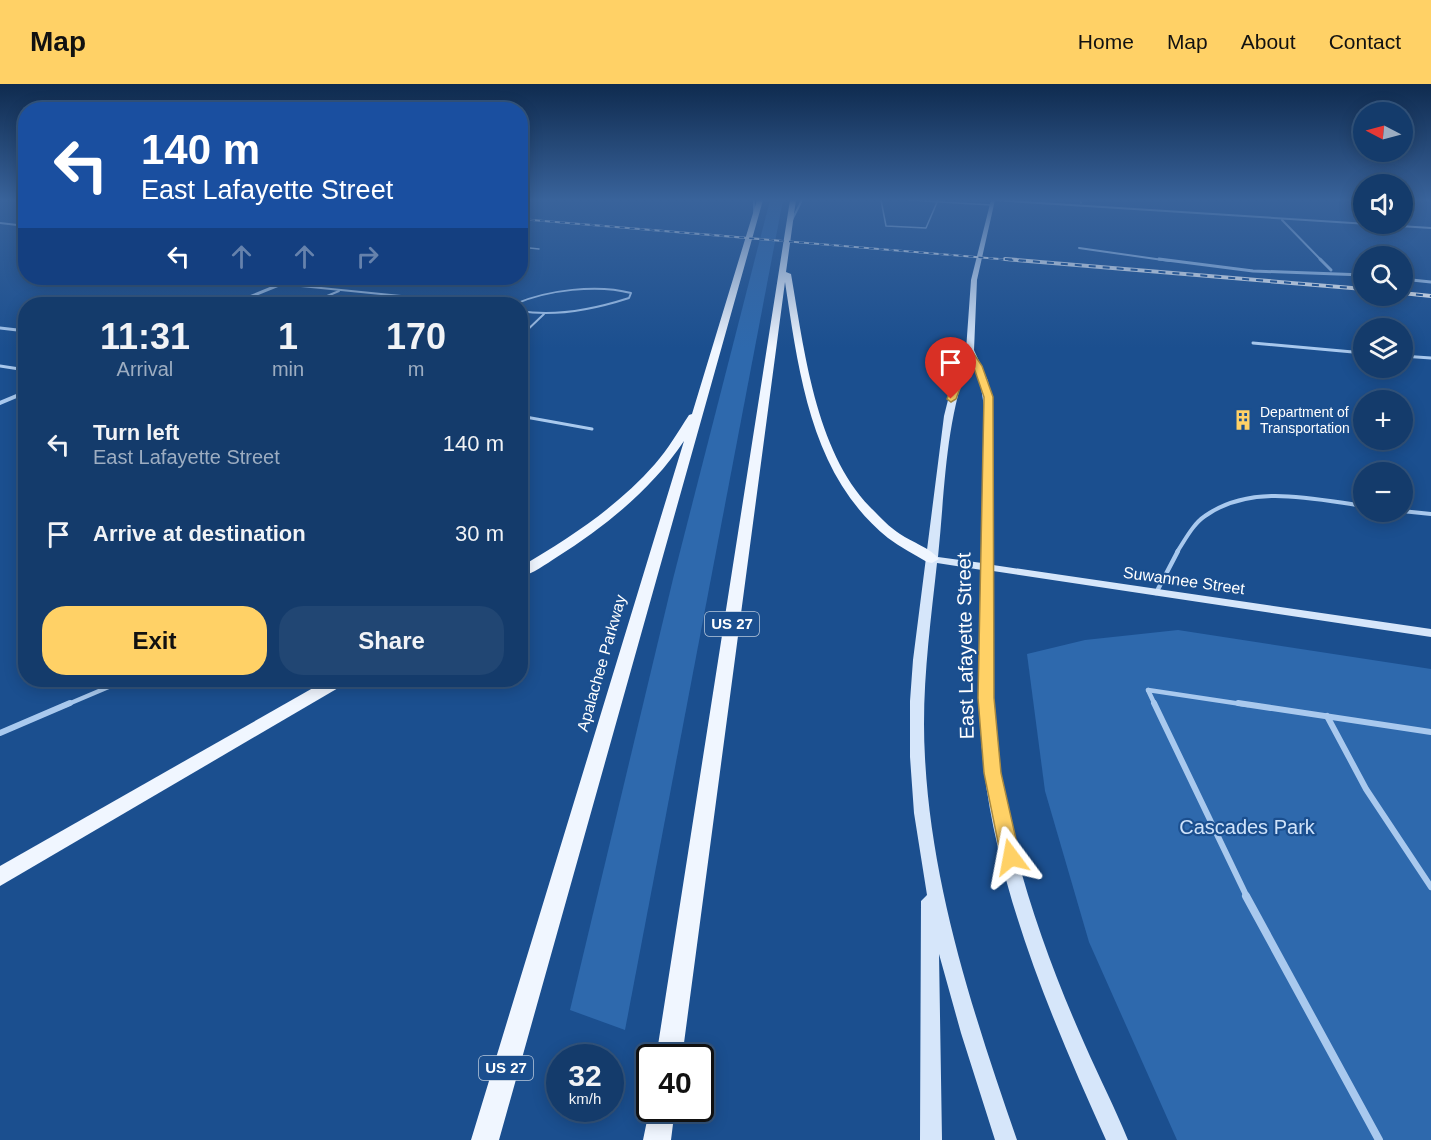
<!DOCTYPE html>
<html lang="en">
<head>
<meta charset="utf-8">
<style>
	body { margin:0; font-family:Arial,sans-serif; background:#214673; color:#f1f3f6; height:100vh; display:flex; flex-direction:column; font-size:22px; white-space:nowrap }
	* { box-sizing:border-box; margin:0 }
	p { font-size:20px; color:#9dadc1 }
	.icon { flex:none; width:33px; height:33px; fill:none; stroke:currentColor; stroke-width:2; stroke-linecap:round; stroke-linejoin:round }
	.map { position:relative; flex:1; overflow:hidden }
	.drawer { position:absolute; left:18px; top:213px; width:510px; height:390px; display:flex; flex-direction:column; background:#143b6b; border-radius:24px; box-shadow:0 3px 15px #0003,0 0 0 2px #33557e }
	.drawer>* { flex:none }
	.guide { position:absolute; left:18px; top:18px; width:510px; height:183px; border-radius:24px; box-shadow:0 3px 15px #0003,0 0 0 2px #33557e; background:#1a4fa0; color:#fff; overflow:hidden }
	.needle { width:39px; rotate:276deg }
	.buttons { position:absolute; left:1353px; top:18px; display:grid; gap:12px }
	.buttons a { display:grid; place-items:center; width:60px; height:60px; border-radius:50%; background:#143b6b; box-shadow:0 3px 15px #0003,0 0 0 2px #33557e; font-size:30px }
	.speed { position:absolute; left:546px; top:960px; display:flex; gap:12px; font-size:30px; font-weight:700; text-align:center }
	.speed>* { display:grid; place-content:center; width:78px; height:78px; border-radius:50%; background:#143b6b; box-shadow:0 3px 15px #0003,0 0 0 2px #33557e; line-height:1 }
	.speed small { font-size:15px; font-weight:400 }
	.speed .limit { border:3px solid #111; border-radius:9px; background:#fff; color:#111 }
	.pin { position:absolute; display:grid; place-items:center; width:51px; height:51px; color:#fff; margin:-62px -26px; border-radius:50% 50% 50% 0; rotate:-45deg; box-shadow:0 0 6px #0007 }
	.pin .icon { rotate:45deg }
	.me { position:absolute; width:66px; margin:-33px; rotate:347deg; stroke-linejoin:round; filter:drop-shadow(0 0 4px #0008) }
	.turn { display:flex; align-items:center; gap:21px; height:126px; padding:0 24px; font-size:27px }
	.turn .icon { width:78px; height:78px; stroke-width:2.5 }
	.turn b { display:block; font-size:42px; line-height:51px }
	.lanes { display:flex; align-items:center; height:57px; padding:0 24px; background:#0003; justify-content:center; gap:30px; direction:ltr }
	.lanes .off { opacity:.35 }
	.eta { display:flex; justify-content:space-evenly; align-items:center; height:102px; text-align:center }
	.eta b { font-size:36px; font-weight:800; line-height:42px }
	.action { display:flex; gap:12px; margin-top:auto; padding:12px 24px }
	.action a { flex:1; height:69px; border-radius:24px; background:#ffd166; color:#111; font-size:24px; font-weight:800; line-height:69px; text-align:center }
	.action a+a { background:#214673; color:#f1f3f6 }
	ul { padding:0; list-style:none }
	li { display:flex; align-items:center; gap:18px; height:90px; padding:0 24px }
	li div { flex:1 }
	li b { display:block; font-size:22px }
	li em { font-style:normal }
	header { display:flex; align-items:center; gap:36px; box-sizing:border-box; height:84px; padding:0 30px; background:#ffd166; color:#111 }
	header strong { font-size:28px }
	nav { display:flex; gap:33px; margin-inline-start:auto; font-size:21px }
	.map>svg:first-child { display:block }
	.green { fill:#2e69ad }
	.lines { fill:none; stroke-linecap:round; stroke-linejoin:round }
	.lane-far6 { stroke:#a9c9ee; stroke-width:1.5 }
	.lane-far5 { stroke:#a9c9ee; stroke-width:2 }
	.lane-far4 { stroke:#a9c9ee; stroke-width:3 }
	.lane-far3 { stroke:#a9c9ee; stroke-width:4 }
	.lane-far2 { stroke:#a9c9ee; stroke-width:4.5 }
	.lane-far1 { stroke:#a9c9ee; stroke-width:6 }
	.lane { stroke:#a9c9ee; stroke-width:8 }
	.street-far2 { stroke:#a9c9ee; stroke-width:2 }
	.street-far1 { stroke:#a9c9ee; stroke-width:3 }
	.street { stroke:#a9c9ee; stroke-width:4 }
	.secondary { fill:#d6e6fa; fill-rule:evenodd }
	.primary { fill:#f0f6ff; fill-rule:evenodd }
	.rail-far1-casing { stroke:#fff; stroke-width:2 }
	.rail-casing { stroke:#fff; stroke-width:4 }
	.rail-far1 { stroke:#1b4f8f; stroke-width:1.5; stroke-dasharray:5; stroke-linecap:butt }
	.rail { stroke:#1b4f8f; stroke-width:2; stroke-dasharray:7; stroke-linecap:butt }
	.route { fill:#ffd166; stroke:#a68842; stroke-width:1.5 }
	.labels { text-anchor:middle; stroke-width:4.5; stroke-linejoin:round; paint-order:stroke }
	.far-poi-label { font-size:14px; fill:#fff; stroke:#1b4f8f; text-anchor:start }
	.shield { fill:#1b4f8f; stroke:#bbcadd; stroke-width:1.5 }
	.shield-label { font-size:15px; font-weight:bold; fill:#fff }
	.street-label { font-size:16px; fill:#fff; stroke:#1b4f8f }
	.near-street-label { font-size:20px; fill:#fff; stroke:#1b4f8f }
	.near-park-label { font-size:20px; fill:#cfe3fa; stroke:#1b4f8f }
</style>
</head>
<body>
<header>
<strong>Map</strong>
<nav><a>Home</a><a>Map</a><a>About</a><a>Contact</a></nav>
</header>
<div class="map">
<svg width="1431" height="1056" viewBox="0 0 1431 1056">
	<rect width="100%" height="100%" fill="#1b4f8f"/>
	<g class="green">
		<path d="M770,116H783L625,946L570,926L673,495Z"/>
		<path d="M1178,546L1431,585V1056H1177L1089,858L1045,707L1027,570L1085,556Z"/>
	</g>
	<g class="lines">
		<g class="lane-far6">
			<path d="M881,116L886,142L926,144L938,116"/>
			<path d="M908,116L991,121"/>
			<path d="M1081,116V119"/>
			<path d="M520,163L539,165"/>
		</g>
		<g class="lane-far5">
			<path d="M281,200L481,220"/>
			<path d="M308,220L339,207"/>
			<path d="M515,220C547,206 597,200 631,209L629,214C595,225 556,233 520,227"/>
			<path d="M521,252L544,230"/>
		</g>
		<g class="lane-far4">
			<path d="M520,253L522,251"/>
			<path d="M1253,259L1364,269"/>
			<path d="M1402,272L1431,274"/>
			<path d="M0,282L26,286"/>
			<path d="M520,332L592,345"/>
		</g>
		<g class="lane-far3">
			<path d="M1402,427L1431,430"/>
			<path d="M1177,468C1185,456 1193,440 1205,432C1251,399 1313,415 1364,422"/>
		</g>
		<g class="lane-far2">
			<path d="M1156,509L1178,467"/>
			<path d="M1148,606L1155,621"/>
			<path d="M1148,606L1248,621"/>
			<path d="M66,621L125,596"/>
		</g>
		<g class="lane-far1">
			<path d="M1154,619L1247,813"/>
			<path d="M1238,619L1431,648"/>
			<path d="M1327,632L1366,705L1431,803"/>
			<path d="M0,649L70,619"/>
		</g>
		<path class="lane" d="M1246,812L1379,1056"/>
		<g class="street-far2">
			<path d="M754,116V131"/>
			<path d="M993,116L1431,144"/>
			<path d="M1282,136L1322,177"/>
			<path d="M0,139L26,142"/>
			<path d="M790,140L802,116"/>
			<path d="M1079,164L1170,177"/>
		</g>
		<g class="street-far1">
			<path d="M1159,175L1253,187L1364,191"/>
			<path d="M1320,175L1331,186"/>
			<path d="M1402,195L1431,198"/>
			<path d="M232,220L296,194"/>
			<path d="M0,244L26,247"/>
		</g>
		<path class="street" d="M0,319L26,308"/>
		<path class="secondary" d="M991,116H995L977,196L974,266L988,297L993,329V481L1431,545V553L993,487C993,554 990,621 999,687C1014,782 1046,873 1085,961C1099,993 1115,1024 1128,1056H1106C1053,938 1000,815 984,686C976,619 980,552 982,486L937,479C930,544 921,608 925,674C932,805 974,932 1017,1056H995L961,949L939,870L942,1056H920L921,817L927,811L914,729L910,673V617L913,576L944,332L952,300L966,266L971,196ZM970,274L980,297L985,329L982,479L938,473C945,406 945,337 970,274Z"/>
		<g class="primary">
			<path d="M757,116H763L499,1056H471L684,357C652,405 606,442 557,473C546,480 533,490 520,493V483C570,454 617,423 655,380C668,365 678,348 689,331L692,330Z"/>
			<path d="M790,116H796L786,188L791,190C804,264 815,366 870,423C879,432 889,443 900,450C912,458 930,464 939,475L932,479L927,478C914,470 900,463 888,454C811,392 799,290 785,198L682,974H656Z"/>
			<path d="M327,596H347L345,600L0,802V782Z"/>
			<path d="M650,1022V1024H675L671,1056H643Z"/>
		</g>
		<g class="rail-far1-casing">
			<path id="rail-far1" d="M520,135L1023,177"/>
		</g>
		<g class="rail-casing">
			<g id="rail">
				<path d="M1005,175L1364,205"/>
				<path d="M1402,209L1431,212"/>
			</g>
		</g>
		<use href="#rail-far1" class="rail-far1"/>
		<use href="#rail" class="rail"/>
	</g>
	<linearGradient id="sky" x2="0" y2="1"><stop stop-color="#0f2b4f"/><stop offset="0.44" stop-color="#39639b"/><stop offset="1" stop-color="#39639b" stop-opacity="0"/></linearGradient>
	<rect width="1431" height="264" fill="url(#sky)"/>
	<path class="route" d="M970,264L982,282L993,313L994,614L1001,689L1020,773L1017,778L1011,781L1004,778L1001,773L984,689L978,614L984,313L971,275L956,315L951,318L947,315L966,266Z"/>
	<defs>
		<g id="building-bare" transform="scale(1.62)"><path d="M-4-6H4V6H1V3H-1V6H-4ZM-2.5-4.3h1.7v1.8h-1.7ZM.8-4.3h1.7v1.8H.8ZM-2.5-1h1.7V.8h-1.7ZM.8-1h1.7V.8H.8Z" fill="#ffd166" stroke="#1b4f8f" stroke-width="2.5" paint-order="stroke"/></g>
	</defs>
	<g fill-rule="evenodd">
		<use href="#building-bare" x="1243" y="336"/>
	</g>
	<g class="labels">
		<g class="far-poi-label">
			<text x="1260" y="333">Department of<tspan x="1260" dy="16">Transportation</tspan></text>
		</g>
		<g class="shield">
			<rect x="705" y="528" width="54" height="24" rx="4.5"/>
			<rect x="479" y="972" width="54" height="24" rx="4.5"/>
		</g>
		<g class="shield-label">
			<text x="732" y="545">US 27</text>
			<text x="506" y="989">US 27</text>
		</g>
		<g class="street-label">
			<text transform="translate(1184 496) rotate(8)" y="6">Suwannee Street</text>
			<text transform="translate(601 579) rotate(-74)" y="6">Apalachee Parkway</text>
		</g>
		<g class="near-street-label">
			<text transform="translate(965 562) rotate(-91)" y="7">East Lafayette Street</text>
		</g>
		<g class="near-park-label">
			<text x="1247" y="750">Cascades Park</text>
		</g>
	</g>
</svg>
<div class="buttons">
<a><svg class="needle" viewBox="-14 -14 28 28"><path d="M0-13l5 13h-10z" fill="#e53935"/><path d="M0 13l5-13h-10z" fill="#9dadc1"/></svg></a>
<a><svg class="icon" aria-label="sound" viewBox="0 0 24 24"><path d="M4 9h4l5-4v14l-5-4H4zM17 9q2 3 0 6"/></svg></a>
<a><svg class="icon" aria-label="search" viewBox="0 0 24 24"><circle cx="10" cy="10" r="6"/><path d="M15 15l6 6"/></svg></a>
<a><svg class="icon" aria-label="layers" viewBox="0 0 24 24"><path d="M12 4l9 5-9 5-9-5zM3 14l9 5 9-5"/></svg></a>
<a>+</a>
<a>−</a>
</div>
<div class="speed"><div>32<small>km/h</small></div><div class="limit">40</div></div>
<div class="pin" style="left:951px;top:315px;background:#d93025"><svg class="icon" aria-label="arrive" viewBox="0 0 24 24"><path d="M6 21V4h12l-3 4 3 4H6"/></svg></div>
<svg class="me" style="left:1011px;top:773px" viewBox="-20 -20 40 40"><path d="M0-17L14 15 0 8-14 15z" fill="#ffd166" stroke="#fff" stroke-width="4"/></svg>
<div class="guide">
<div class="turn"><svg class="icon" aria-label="left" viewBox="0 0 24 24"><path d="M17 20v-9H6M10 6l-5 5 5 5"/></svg><div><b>140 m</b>East Lafayette Street</div></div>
<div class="lanes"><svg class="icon" aria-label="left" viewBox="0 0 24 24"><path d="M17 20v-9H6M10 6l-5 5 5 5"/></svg><svg class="icon off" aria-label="ahead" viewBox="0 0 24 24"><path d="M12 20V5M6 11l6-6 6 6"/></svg><svg class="icon off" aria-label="ahead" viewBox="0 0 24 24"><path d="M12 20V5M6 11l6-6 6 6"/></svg><svg class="icon off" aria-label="right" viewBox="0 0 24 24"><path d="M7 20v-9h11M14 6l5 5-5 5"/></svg></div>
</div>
<section class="drawer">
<div class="eta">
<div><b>11:31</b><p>Arrival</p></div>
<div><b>1</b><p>min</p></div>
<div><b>170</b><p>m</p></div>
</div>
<ul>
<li><svg class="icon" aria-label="left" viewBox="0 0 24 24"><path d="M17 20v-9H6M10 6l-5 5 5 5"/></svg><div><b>Turn left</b><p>East Lafayette Street</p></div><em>140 m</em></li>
<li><svg class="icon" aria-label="arrive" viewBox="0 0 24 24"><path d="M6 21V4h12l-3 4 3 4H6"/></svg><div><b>Arrive at destination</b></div><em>30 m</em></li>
</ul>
<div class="action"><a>Exit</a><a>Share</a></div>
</section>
</div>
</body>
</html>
